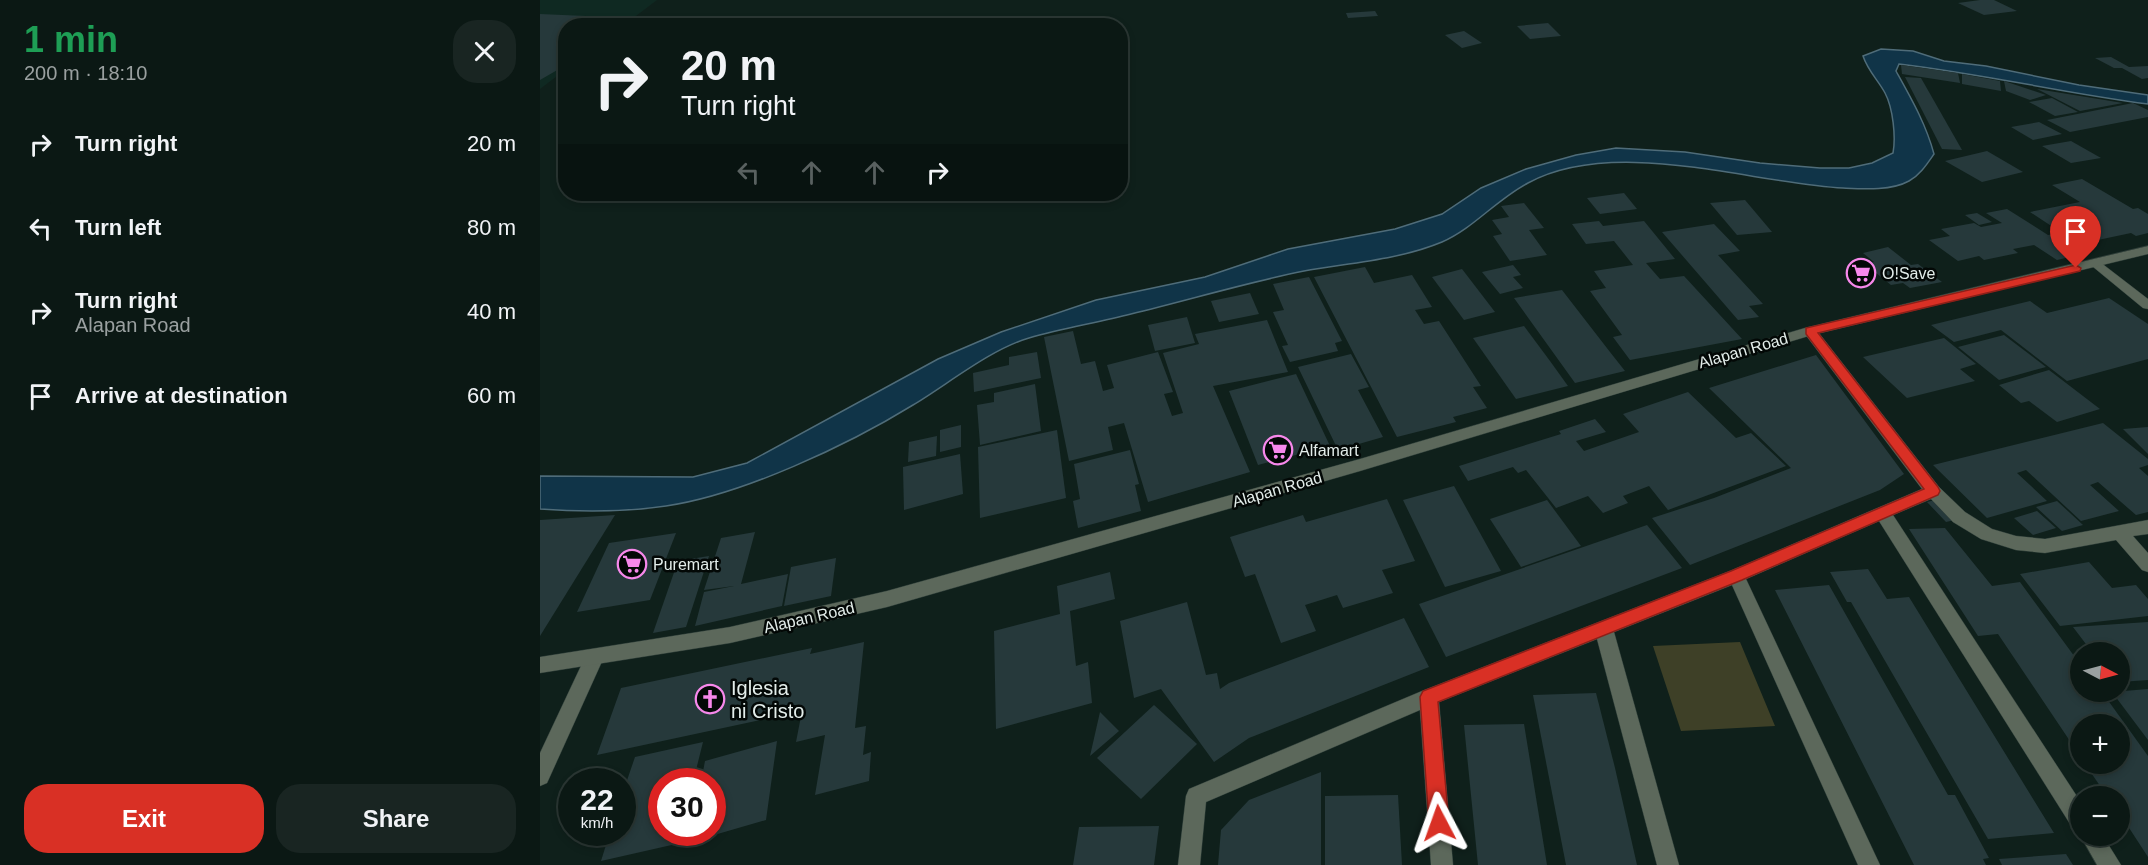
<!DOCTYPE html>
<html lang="en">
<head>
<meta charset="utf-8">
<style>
	body { margin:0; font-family:Arial,sans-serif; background:#192522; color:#f1f3f6; height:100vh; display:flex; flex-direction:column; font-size:22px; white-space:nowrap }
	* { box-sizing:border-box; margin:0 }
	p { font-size:20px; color:#9aa0a0 }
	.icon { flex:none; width:33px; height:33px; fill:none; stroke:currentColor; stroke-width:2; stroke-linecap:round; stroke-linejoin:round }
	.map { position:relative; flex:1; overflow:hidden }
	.sheet { display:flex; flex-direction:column; background:#0b1814; width:540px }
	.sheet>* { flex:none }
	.top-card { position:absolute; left:18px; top:18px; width:570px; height:183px; border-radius:24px; box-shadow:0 3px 9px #0003,0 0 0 2px #2b3734; background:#0b1814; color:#f1f3f6; overflow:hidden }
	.needle { width:39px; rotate:96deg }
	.controls { position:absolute; left:1530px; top:642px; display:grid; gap:12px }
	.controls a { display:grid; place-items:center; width:60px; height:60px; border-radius:50%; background:#0b1814; box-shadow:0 3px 9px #0003,0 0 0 2px #2b3734; font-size:30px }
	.speed { position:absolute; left:18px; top:768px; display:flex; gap:12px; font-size:30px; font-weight:700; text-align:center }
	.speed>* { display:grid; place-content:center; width:78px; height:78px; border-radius:50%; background:#0b1814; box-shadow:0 3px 9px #0003,0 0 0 2px #2b3734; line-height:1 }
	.speed small { font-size:15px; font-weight:400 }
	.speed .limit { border:9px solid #d22; background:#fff; color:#111 }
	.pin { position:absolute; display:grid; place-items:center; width:51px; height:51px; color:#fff; margin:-62px -26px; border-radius:50% 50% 50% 0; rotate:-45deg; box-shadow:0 0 6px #0007 }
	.pin .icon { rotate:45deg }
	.me { position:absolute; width:66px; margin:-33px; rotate:356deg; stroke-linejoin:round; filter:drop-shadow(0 0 4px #0008) }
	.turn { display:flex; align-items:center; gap:21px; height:126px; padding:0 24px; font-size:27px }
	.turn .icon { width:78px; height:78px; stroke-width:2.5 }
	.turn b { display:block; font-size:42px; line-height:51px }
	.lanes { display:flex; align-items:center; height:57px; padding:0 24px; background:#0003; justify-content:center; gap:30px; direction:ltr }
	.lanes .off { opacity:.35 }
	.round { display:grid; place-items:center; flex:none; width:63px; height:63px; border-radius:24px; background:#192522 }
	.head { display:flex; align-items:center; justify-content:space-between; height:102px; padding:0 24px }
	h1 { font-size:36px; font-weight:700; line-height:45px; color:#1e9e55 }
	.action { display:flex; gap:12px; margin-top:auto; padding:12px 24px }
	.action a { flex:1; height:69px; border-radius:24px; background:#d93025; color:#fff; font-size:24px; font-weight:700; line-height:69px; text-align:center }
	.action a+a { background:#192522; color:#f1f3f6 }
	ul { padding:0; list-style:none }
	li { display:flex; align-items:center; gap:18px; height:84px; padding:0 24px }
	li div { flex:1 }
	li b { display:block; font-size:22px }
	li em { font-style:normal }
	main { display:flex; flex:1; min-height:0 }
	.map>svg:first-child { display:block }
	.built { fill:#0f2922 }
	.green { fill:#3e4027 }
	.water { fill:#103448; stroke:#4f6c79; stroke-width:1.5 }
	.building { fill:#26393b }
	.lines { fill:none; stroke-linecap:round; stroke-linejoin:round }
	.minor-casing { stroke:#2d3d38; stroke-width:1 }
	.tertiary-casing { stroke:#2d3d38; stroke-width:1 }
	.minor { fill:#5c685b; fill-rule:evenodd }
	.tertiary { fill:#5c685b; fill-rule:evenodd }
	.route { fill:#d93025; stroke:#8d1f18; stroke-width:1.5 }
	.labels { text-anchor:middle; stroke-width:5; stroke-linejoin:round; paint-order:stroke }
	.poi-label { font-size:16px; fill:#e3edea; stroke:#030806; text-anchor:start }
	.street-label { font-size:16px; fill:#e3edea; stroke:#030806 }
	.near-poi-label { font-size:20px; fill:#e3edea; stroke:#030806; text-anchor:start }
</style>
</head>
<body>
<main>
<section class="sheet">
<div class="head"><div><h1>1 min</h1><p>200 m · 18:10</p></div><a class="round"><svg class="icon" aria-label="close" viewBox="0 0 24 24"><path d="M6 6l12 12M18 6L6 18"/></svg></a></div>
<ul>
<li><svg class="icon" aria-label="right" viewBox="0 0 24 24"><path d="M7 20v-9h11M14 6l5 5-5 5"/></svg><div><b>Turn right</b></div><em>20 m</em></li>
<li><svg class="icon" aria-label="left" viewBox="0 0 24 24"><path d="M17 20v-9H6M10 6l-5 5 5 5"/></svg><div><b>Turn left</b></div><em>80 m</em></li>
<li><svg class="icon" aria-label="right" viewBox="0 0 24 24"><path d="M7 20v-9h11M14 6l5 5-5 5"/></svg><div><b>Turn right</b><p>Alapan Road</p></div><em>40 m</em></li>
<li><svg class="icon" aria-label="arrive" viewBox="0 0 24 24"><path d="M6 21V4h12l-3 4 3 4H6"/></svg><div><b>Arrive at destination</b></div><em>60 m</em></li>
</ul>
<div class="action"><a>Exit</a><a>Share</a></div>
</section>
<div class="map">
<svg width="1608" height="865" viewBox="0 0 1608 865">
	<rect width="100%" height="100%" fill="#0f201b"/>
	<path class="built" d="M0,0H117L84,25L26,26L25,70L0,89Z"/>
	<path class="green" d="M1200,642L1235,726L1141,731L1113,646Z"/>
	<path class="water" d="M1341,49L1373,51L1404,61L1446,66L1539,85L1608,95V104C1524,93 1443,74 1359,64L1356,71C1371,98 1386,124 1394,154C1387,164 1380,175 1369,181C1351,191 1323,189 1303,188C1210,183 1075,136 988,183C957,199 934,228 902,242C859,260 809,263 764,271C705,283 649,300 591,314C557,323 522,328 489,338C451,349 408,384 373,405C308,445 202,495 126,506C85,512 41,512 0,509V476L153,477L207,463L398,359L461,332L556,300L665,277L748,249L855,229L902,214L941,188L986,169L1036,155L1076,148L1145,152L1220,163L1280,168H1309L1332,163L1353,153C1356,137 1353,108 1345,93C1338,80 1328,71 1323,56Z"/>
	<g class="building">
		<path d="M1440,0H1454L1477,11L1444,15L1418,3Z"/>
		<path d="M835,11L838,16L808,18L806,13Z"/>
		<path d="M0,14L91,18L78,26H26V65L0,80Z"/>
		<path d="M1008,23L1021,36L990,39L977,26Z"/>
		<path d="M924,31L942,43L922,48L905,35Z"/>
		<path d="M1571,57L1589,67L1608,66V78L1602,79L1582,68H1574L1555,58Z"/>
		<path d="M1361,65L1418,73L1420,83L1362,74Z"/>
		<path d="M1422,74L1460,81L1461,91L1422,84Z"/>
		<path d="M1365,77L1381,78L1422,150L1402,149Z"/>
		<path d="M1464,81L1506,95L1490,100L1466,91Z"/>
		<path d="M1497,89L1583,103L1540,111Z"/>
		<path d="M1512,98L1538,112L1515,116L1489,102Z"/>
		<path d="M1593,103L1608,110V117L1530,132L1507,120Z"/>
		<path d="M1499,122L1522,134L1493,140L1471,127Z"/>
		<path d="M1531,141L1561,158L1531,163L1502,146Z"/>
		<path d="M1447,151L1483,172L1442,182L1405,161Z"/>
		<path d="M1542,179L1593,209L1598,208L1608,214V233L1596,236L1591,233L1539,244L1551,252L1517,260L1494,245L1473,249L1478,253L1444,260L1439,256L1418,261L1389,240L1410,236L1401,229L1434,223L1441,227L1462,223L1446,213L1467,209L1508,235L1514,234L1528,242L1534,241L1490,212L1540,202L1512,185Z"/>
		<path d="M1084,193L1097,209L1060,214L1047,198Z"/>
		<path d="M1205,200L1232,232L1197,235L1170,203Z"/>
		<path d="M984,203L1004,228L989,230L1007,255L970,261L953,236L962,234L952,220L969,217L961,206Z"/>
		<path d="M1437,213L1452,222L1439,225L1425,215Z"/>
		<path d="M1059,221L1063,226L1104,221L1135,259L1106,263L1120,279L1144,276L1202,339L1090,360L1073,337L1082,335L1050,291L1066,288L1054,271L1093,265L1074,241L1046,244L1032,224Z"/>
		<path d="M1174,224L1200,251L1178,255L1223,304L1209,306L1219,317L1198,320L1122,232Z"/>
		<path d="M1348,247L1371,265L1378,264L1402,282L1370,288L1363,283L1351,285L1325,264L1334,262L1323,253Z"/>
		<path d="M973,265L981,275L973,277L983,288L960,294L942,272Z"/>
		<path d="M825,267L834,283L872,275L892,307L875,310L884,324L899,321L941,386L933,387L947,408L913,417L916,422L857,437L774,277Z"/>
		<path d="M922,269L955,312L924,320L892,277Z"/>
		<path d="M769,277L802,341L795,343L798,351L750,362L742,346L748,345L733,312L744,310L733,284Z"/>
		<path d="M1022,290L1070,352L1085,371L1035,383L974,298Z"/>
		<path d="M710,293L719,314L679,322L671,301Z"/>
		<path d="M1569,298L1608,324V359L1527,381L1461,330L1414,342L1391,325L1490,301L1507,313Z"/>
		<path d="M647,317L655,343L615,351L608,325Z"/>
		<path d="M727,320L748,372L673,386L710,472L608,502L584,423L568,427L573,450L529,461L504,337L533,331L541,364L555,361L563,391L574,388L567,365L618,352L633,392L624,394L632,416L643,413L623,353L659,344L655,334Z"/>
		<path d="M984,326L1010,361L1028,386L976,399L933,338Z"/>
		<path d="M1464,335L1506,367L1459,380L1418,347Z"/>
		<path d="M1404,338L1436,364L1420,369L1435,381L1367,398L1323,357Z"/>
		<path d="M497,352L501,378L434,392L433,373L469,365V357Z"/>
		<path d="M811,354L829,387L818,390L843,437L798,450L758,367Z"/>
		<path d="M1276,355L1364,474L1340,490L1150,565L1112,518L1174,498L1251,468L1169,388Z"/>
		<path d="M1509,370L1560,409L1517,422L1489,401L1481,403L1459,385Z"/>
		<path d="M756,374L790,446L718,465L689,391Z"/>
		<path d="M495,384L501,431L440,445L437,405L454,402V393Z"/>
		<path d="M1148,392L1196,438L1211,433L1246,466L1128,510L1109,486L1083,496L1088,503L1063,513L1048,496L1016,508L986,470L978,473L973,467L928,481L919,466L1021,434L1019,431L1055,419L1066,432L1036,441L1044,451L1099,432L1083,414Z"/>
		<path d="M1563,423L1608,459V465L1599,468L1608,476V512L1596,515L1558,482L1550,485L1579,511L1541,521L1486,470L1477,473L1507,501L1447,518L1393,465Z"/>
		<path d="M421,425V447L400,452V430Z"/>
		<path d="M1608,427V454L1583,429Z"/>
		<path d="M517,430L526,498L440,518L438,447Z"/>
		<path d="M397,436L396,456L368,462L369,442Z"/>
		<path d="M590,450L599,484L595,485L601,511L538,528L533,501L540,499L534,464Z"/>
		<path d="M420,454L423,494L364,510L363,467Z"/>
		<path d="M914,486L961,571L905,587L863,500Z"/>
		<path d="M847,499L875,561L842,570L853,593L803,608L797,595L765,605L776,631L741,643L715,574L705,577L690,537L763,515L766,522Z"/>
		<path d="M1399,499L1419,519L1406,522L1387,502Z"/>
		<path d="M1007,500L1041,546L981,567L950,519Z"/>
		<path d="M1517,501L1543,525L1522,531L1496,507Z"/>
		<path d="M1497,511L1516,528L1493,535L1474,518Z"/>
		<path d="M75,515L0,636V520Z"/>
		<path d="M1107,525L1142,568L906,657L879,604Z"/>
		<path d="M1405,528L1452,586L1480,582L1540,664V692H1562L1608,756V857L1580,814V796H1567L1545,764H1580V724H1540V756L1458,634L1438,636L1369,529Z"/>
		<path d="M215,532L201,584L248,574L242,606L155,626L164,592L194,586L164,590L181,538Z"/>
		<path d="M136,533L110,600L37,612L69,543Z"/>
		<path d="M169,556L146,627L113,633L138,561Z"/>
		<path d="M296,558L291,596L244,606L251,567Z"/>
		<path d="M1549,562L1572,588L1596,585L1608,599V616L1520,626L1480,574Z"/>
		<path d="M1328,569L1347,599L1369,597L1514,833L1448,839L1311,602H1307L1290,572Z"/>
		<path d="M570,572L575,599L530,611L536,666L548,662L552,703L456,729L454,631L520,614L517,586Z"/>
		<path d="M1289,585L1408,795H1415L1449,858L1443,859L1446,865H1374L1235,590Z"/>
		<path d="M647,602L666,675L677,673L680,689L689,683L864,618L889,667L709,738L674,762L621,689L594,698L580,621Z"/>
		<path d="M1608,622V680L1580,682V652H1552L1533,627Z"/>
		<path d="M324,642L315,728L326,726L323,755L331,752L329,781L275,795L285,735L256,742L262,711L57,755L81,688L272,648L270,654Z"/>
		<path d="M1608,689V740L1572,692Z"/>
		<path d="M1056,693L1075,768L1097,865H1026L993,695Z"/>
		<path d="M614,705L657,744L601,799L557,758Z"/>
		<path d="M560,712L579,731L550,756Z"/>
		<path d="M984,724L1007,865H938L924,725Z"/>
		<path d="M237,741L226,820L150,842L152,832H172V782H161L165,761Z"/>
		<path d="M163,742L153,782H122V832H139L136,844L61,861L70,832H82V795L95,757Z"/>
		<path d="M781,772V865H678L681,830L709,800Z"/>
		<path d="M858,795L862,865H785V796Z"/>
		<path d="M619,826L614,865H533L539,827Z"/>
		<path d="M1526,854L1533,865H1462L1459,859Z"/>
	</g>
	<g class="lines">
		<g class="minor-casing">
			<g id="minor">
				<path d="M1556,259L1608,299V309L1603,308L1552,266L1550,263Z"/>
				<path d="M1270,327L1275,328L1399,487L1425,512L1452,529L1476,536L1505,539L1608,520V534L1593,536L1608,553V572L1602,570L1576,540L1505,553L1476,550L1441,539L1413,522L1391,499L1353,515L1540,801V829L1532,827L1339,521L1206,579L1340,865H1318L1192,585L1074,632L1139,865H1117L1057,639L899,702L913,865H891L880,710L666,802L660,865H638L646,796L649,789L882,691L1190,571L1382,489L1265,334L1263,331Z"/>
				<path d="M55,649L62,651L64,657L7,783L0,786V753L48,651Z"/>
				<path d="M1540,835L1563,836L1581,865H1557Z"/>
			</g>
		</g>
		<g class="tertiary-casing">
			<path id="tertiary" d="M1608,246V254L1272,335L820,471L347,607L190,643L0,673V657L190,627L347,591L820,459L1265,328Z"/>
		</g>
		<use href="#minor" class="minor"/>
		<use href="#tertiary" class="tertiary"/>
	</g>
	<path class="route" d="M1536,265L1541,268L1540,271L1278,333L1398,487L1400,491L1398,495L1202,580L898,702L909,823L906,830L899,833L892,830L889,823L880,697L883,691L1191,571L1384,489L1266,334V328Z"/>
	<defs>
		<g id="supermarket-ring" transform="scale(1.5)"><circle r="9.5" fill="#030806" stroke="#f788eb" stroke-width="1.5"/><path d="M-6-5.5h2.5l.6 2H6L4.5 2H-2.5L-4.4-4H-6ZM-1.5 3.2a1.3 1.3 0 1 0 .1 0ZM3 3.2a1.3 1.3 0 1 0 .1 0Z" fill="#f788eb"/></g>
		<g id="church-ring" transform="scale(1.5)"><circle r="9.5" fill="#030806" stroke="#f788eb" stroke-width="1.5"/><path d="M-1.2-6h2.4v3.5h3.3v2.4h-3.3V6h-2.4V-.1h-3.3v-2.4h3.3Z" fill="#f788eb"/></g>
	</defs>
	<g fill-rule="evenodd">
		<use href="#supermarket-ring" x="1321" y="273"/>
		<use href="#supermarket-ring" x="738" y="450"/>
		<use href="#supermarket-ring" x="92" y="564"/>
		<use href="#church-ring" x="170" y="699"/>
	</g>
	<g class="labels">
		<g class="poi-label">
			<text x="1342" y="279">O!Save</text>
			<text x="759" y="456">Alfamart</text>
			<text x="113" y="570">Puremart</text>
		</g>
		<g class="street-label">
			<text transform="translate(1203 350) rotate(-16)" y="6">Alapan Road</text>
			<text transform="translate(737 489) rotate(-16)" y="6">Alapan Road</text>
			<text transform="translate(269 617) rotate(-13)" y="6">Alapan Road</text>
		</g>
		<g class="near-poi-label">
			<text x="191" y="695">Iglesia<tspan x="191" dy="23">ni Cristo</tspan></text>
		</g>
	</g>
</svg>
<div class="controls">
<a><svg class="needle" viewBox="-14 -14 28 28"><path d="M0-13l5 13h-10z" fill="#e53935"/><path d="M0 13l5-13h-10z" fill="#9aa0a0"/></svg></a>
<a>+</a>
<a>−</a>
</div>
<div class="speed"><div>22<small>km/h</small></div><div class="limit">30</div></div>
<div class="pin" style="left:1536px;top:268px;background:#d93025"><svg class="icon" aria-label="arrive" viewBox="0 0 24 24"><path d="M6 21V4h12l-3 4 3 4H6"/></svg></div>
<svg class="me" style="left:899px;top:823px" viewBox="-20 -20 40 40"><path d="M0-17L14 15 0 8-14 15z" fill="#d93025" stroke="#fff" stroke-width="4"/></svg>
<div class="top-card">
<div class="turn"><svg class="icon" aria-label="right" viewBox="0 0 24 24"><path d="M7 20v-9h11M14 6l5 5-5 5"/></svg><div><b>20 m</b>Turn right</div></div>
<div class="lanes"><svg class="icon off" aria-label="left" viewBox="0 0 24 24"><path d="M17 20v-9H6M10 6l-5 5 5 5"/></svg><svg class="icon off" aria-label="ahead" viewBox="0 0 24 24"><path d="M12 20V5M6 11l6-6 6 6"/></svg><svg class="icon off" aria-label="ahead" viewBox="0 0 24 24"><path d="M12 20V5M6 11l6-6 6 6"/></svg><svg class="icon" aria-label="right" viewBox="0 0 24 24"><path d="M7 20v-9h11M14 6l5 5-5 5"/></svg></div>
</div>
</div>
</main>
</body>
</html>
